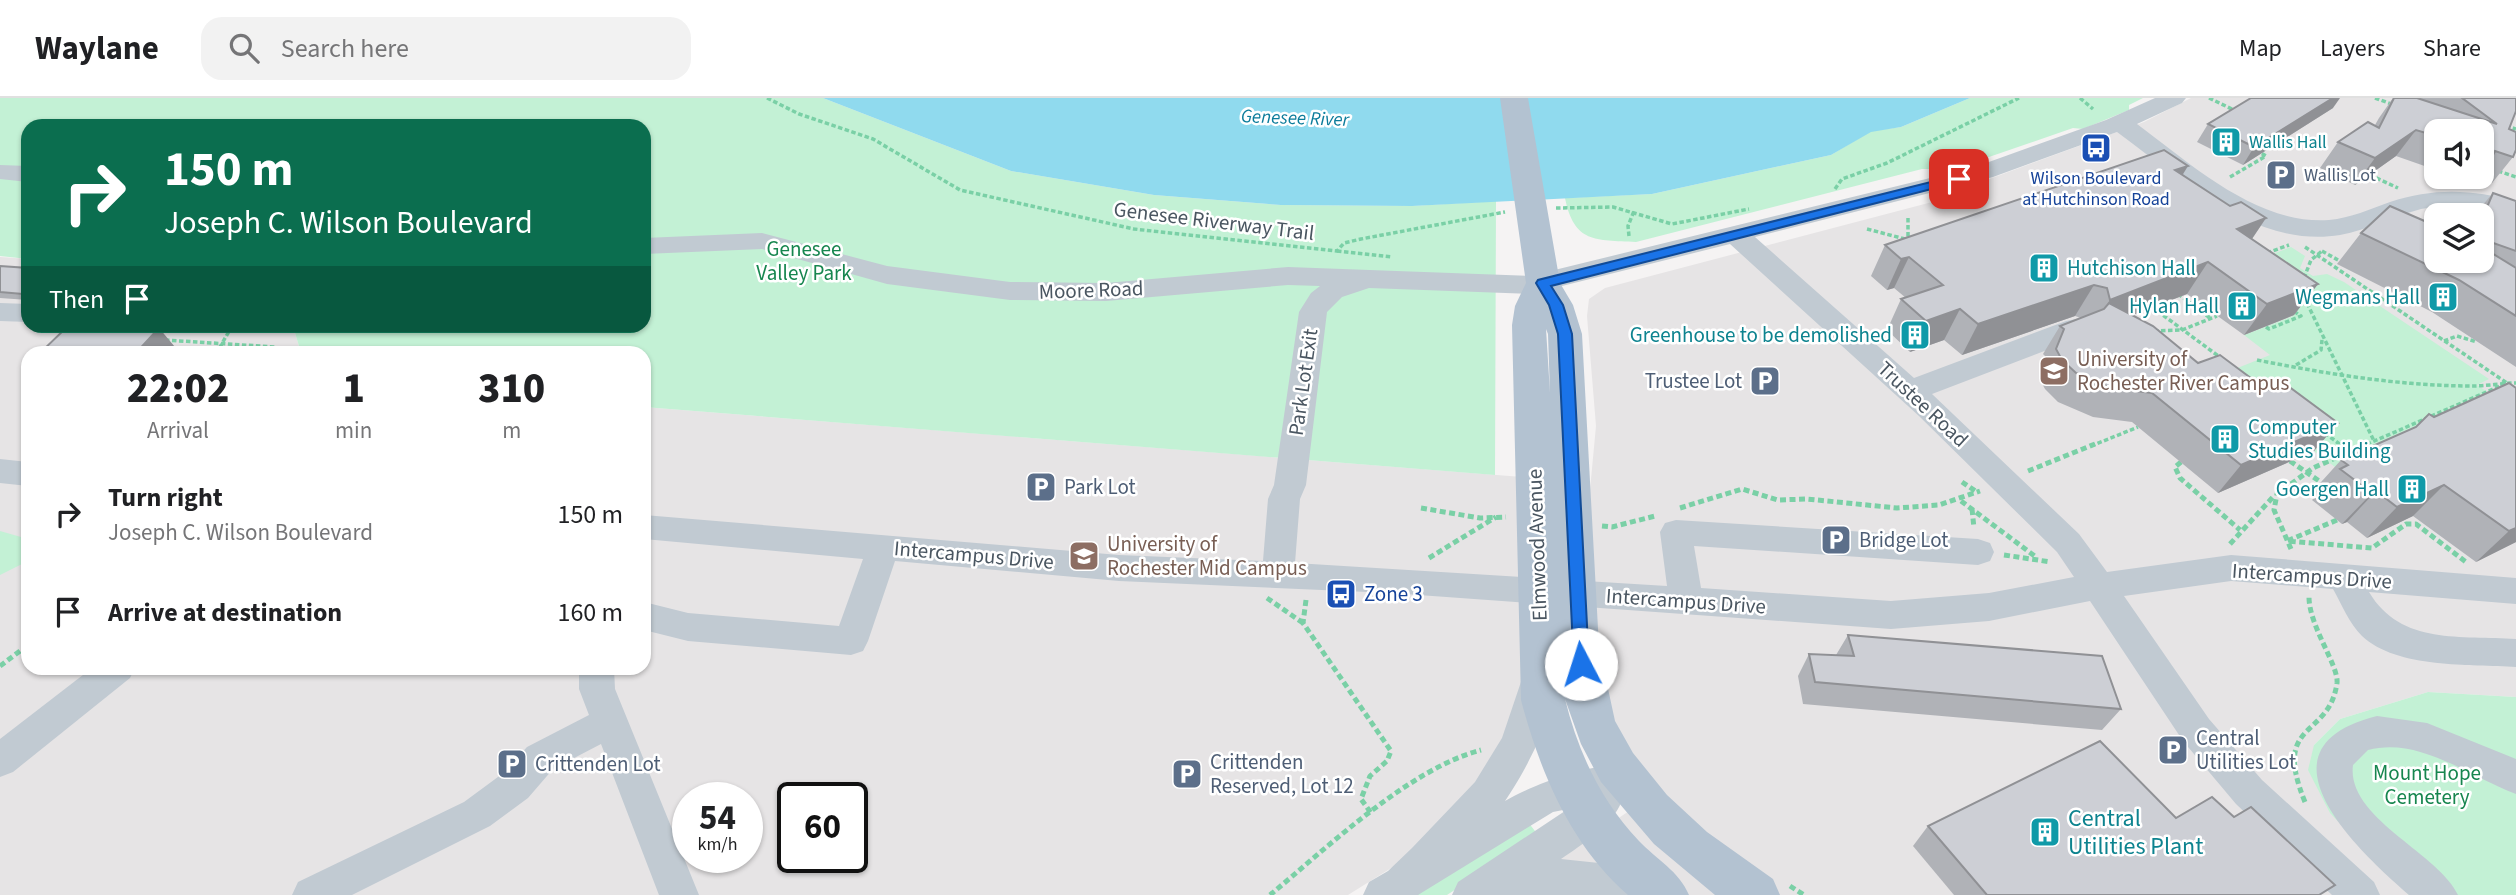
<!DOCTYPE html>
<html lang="en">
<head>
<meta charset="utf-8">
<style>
	body { margin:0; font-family:"Source Sans 3",sans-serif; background:#f2f2f2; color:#202124; height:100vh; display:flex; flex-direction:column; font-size:26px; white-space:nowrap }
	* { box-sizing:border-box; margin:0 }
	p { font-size:23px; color:#757577 }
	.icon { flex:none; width:38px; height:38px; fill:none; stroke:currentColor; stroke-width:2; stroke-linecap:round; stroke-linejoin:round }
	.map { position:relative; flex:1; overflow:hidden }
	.drawer { position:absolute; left:21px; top:248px; width:630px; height:329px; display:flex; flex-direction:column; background:#fff; border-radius:21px; box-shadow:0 2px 5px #0004 }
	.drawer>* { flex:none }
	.top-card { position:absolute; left:21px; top:21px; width:630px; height:214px; border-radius:21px; box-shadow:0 2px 5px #0004; background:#0b6e4f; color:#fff; overflow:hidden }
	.buttons { position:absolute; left:2424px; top:21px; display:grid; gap:14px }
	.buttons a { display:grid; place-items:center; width:70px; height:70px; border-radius:14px; background:#fff; box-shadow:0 2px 5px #0004; font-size:35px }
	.speed { position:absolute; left:672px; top:684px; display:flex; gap:14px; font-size:35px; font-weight:700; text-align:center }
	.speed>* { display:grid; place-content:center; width:91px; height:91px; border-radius:50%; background:#fff; box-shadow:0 2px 5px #0004; line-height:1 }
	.speed small { font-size:18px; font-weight:400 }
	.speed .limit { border:4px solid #111; border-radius:10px; background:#fff; color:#111 }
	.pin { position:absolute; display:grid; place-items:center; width:60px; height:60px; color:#fff; margin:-30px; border-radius:14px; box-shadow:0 4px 10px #0006 }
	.me { position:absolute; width:77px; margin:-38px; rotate:355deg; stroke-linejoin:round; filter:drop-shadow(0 0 5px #0008) }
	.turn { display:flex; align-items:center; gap:24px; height:147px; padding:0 28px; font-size:32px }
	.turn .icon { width:91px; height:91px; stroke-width:2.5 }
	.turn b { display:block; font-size:49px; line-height:60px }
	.then { display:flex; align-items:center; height:66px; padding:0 28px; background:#0003; gap:14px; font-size:26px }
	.eta { display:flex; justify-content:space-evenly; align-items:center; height:119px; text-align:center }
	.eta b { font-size:42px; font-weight:800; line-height:49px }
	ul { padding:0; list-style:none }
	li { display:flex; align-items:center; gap:21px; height:98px; padding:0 28px }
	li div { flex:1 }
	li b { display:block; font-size:26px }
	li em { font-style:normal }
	header { display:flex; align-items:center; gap:42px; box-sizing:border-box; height:98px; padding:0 35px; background:#fff; border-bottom:2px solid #e0e0e0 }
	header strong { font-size:33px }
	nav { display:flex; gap:38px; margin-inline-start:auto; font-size:24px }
	.search { width:490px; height:63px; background:#f2f2f2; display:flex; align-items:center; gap:18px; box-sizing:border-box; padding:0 24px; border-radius:21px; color:#757577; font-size:26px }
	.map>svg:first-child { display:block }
	.education { fill:#e6e4e5; fill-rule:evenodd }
	.green { fill:#c3f1d5 }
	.water { fill:#90daee }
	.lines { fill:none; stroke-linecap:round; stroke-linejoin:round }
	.path-far1 { stroke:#7ad0a6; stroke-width:3.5; stroke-dasharray:4.5 2.5; stroke-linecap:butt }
	.path { stroke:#7ad0a6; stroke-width:5; stroke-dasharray:6 3.5; stroke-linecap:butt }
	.minor { fill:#c1cad2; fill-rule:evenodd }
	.major { fill:#b3c2d1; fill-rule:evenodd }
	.wall { fill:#b0b2b7 }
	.shaded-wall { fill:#909195 }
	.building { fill:#cdcfd5; stroke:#909195; stroke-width:2 }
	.route { fill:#1a73e8; stroke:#114b97; stroke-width:2 }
	.labels { text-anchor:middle; stroke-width:5; stroke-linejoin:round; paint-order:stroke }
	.far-culture-label { font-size:18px; fill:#0d838f; stroke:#fff; text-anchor:start }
	.far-service-label { font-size:18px; fill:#4e5e75; stroke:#fff; text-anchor:start }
	.far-transit-label { font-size:18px; fill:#164399; stroke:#fff }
	.far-water-label { font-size:19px; font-style:italic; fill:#0c7c9b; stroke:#fff }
	.street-label { font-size:21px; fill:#4a5661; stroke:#fff }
	.park-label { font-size:21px; fill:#17864f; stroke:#fff }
	.culture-label { font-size:21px; fill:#0d838f; stroke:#fff; text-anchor:end }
	.education-label { font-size:21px; fill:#785e54; stroke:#fff; text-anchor:start }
	.service-label { font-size:21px; fill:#4e5e75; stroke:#fff; text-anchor:start }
	.transit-label { font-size:21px; fill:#164399; stroke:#fff; text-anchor:start }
	.near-culture-label { font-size:24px; fill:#0d838f; stroke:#fff; text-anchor:start }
</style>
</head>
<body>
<header>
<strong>Waylane</strong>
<div class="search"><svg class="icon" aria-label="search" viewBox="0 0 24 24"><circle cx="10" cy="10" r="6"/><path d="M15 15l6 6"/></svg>Search here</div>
<nav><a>Map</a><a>Layers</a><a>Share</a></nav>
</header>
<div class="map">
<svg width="2516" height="797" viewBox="0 0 2516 797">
	<rect width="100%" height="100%" fill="#f5f3f3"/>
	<g class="education">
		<path d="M2191,0H2516V599L2428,594L2340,621L2314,647L2409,797H1505L1657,694L1618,633L1604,593L1598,553L1588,413L1596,328L1587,218L1589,201L1605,190L1955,98L1984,83L2144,24ZM2436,33H2482V79H2436ZM2436,117H2482V163H2436Z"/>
		<path d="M0,159L28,161V228H293L301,255L28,256V570H644V309L1522,379L1525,585L1503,660L1420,752L1348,797H0ZM688,700H747V760H688ZM793,700H852V760H793Z"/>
	</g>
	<g class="green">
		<path d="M0,0H823L1011,73L1154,97L1281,107L1412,108L1496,103L1495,377L644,309V256L301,255L293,228H644V28H28V161L0,158Z"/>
		<path d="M1970,0H2143L2129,7V12L2083,31L2073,30L1986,60L1984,66L1964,71H1922L1636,144C1595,142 1574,145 1565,100L1652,96L1831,57L1871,33L1901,29Z"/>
		<path d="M2291,149L2305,158L2300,170L2313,178L2327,176L2344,184L2489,281L2477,287L2516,313L2347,378L2262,314L2200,285L2270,257L2244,237L2293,218L2230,172Z"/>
		<path d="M0,433L28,441V463L0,477Z"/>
		<path d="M2428,594L2516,599V797H2409L2330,715L2308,672L2314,647L2340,621Z"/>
		<path d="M1528,724L1538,737L1447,797H1404Z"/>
	</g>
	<path class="water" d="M823,0H1970L1901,29L1871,34L1831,57L1652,96L1412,108L1281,107L1154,97L1011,73Z"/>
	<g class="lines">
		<g class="path-far1">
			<path d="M767,0L799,16L873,41L960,92L1134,131L1337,153L1344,145L1361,141L1505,114"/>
			<path d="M2080,0L2093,11"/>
			<path d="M2209,0L2236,13"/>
			<path d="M2375,0L2394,7"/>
			<path d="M2506,28L2516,31"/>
			<path d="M2498,73L2516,79"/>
			<path d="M2370,77L2398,90"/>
			<path d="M2230,79L2266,58L2259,54"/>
			<path d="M1835,91L1842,81L1887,65L2019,0"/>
			<path d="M1556,110L1613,109L1672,126L1749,111"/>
			<path d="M1908,120V141"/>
			<path d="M1867,131L1909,142"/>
			<path d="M1629,138L1628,128L1634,113"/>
			<path d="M2305,149L2507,285L2363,348"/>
			<path d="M1337,153L1392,159"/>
			<path d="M2322,153L2338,162"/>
			<path d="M2267,155L2289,147"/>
			<path d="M2304,180L2311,162L2322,153"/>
			<path d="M2178,196L2210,220"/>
			<path d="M2304,199L2374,343"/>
			<path d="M2152,209L2221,260"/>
			<path d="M2266,229L2269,231L2301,218L2292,212"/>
			<path d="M2154,233L2182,232L2217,218"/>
			<path d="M165,242L275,249"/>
			<path d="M2444,243L2457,238L2477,244"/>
			<path d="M216,256L232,228"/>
			<path d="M2257,262C2328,276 2400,288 2473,288C2487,288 2502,285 2516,285"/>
			<path d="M2296,267L2321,252L2322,242"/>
			<path d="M2325,335L2342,348"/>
			<path d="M2091,348L2138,329"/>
		</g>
		<g class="path">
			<path d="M2339,346L2348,353"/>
			<path d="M2290,363L2325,387"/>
			<path d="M2181,364L2175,369L2180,380L2240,432"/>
			<path d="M2028,373L2095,346"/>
			<path d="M1962,384L1977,394"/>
			<path d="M1961,403L2036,459"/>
			<path d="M1421,410L1480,420L1506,419"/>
			<path d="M1680,410L1742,391L1778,402L1807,401L1897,410L1939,407L1980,393"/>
			<path d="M1972,411L1974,430"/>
			<path d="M2337,422L2287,443L2372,450L2406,426H2416L2466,464"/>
			<path d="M1602,428L1612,429L1655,418"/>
			<path d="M2230,446L2273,399"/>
			<path d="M2291,451L2274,412L2277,396L2313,370L2367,346"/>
			<path d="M2004,457L2051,464"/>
			<path d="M1429,460L1496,419"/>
			<path d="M1267,500L1303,525"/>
			<path d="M1306,502L1303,525L1391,653L1387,663L1370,678L1361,701L1371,715"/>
			<path d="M0,568L28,547"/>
			<path d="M2305,704C2271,621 2329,642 2337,585C2339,568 2309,528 2309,499"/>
			<path d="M1790,788L1804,797"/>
			<path d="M1270,797C1328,749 1409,671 1481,652"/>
		</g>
		<g class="minor">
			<path d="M2155,0H2186L2182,5L2137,26C2191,66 2257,127 2329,122C2351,120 2370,111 2390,104C2433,90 2473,91 2516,104V121C2484,113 2454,104 2421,111C2394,118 2368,132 2340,137C2255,151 2180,80 2117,34L1993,79L1755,139L1914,280L2066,223L2076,221L2086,223L2090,230L2086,237L1932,296L2079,436L2107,474L2231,457L2516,480V506L2369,494C2401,548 2462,537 2516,541V569C2471,566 2397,571 2362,538C2349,525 2342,507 2333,491L2231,483L2124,498L2209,621L2262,682L2374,784L2380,797H2332L2236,706L2183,643L2090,503L1989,523L1891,531L1391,495L1119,483L895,463L868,543L863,553L851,557L688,543L644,532V504L688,515L839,528L863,461L644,441V417L1119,457L1263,463L1268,401L1274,387L1299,214L1311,195L1320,188L1288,187L1106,203L1010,202L887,186L762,151L644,156V140L762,135L887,168L1010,184L1106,185L1288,169L1530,178L1975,69L2106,22ZM1730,146L1919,318L2057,454L2074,479L1989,495L1891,503L1701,490L1694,448L1978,467L1990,463L1994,454L1990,445L1978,441L1676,422L1665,425L1660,434L1667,488L1295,465L1300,401L1306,387L1327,214L1342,199L1369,190L1530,196Z"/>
			<path d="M0,67L28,68V84L0,81Z"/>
			<path d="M0,205L28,206V224L0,223Z"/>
			<path d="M0,361L28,364V388L0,385Z"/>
			<path d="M1537,567L1549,572C1565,604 1524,675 1505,703C1534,686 1607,658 1639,670L1645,682L1639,694L1622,699C1621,721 1579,749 1561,761L1656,771L1670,777L1676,790L1673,797H1452L1458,784L1568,711L1553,714L1418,797H1363L1369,784L1388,773L1412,750L1475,684L1502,640L1525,572Z"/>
			<path d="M92,570H135L130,580L13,674L0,679V641Z"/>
			<path d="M579,570H614L615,591L699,797H659L601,646L553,671L528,700L490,728L352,797H292L298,784L464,704L502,676L527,649L589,617L579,591Z"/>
			<path d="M2377,618L2427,625L2516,661V696C2470,679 2419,638 2368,652L2353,667C2346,720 2439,755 2458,797H2409C2356,751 2249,650 2377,618Z"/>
		</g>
		<path class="major" d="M1500,0H1528L1560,185L1573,207L1582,236L1599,549L1615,623L1633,655L1667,697L1707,734L1773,781L1780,797H1715L1654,746L1601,684L1581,646L1565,601C1578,654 1601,703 1639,743C1656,761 1679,773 1689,797H1628C1571,748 1540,674 1521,602L1512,227L1515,208L1526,185ZM1546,231L1548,236L1550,295Z"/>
	</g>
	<g class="wall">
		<path d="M2393,0H2516L2509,31L2513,59L2492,85L2475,80L2472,84L2457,79H2482V33H2436V72L2396,58L2355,87L2320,70L2338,44L2375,27L2379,20Z"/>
		<path d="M2333,10L2243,67L2197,44L2208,26Z"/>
		<path d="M2182,77L2230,108L2266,120L2252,141L2318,186L2294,217L2244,237L2187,196L2132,217L2198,265L2267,292L2338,325L2314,353L2218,395L2132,324L2093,319L2058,304L2045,291L2039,280L2047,260L2043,256L2060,228L2081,220L2075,218L1962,257L1944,242L1910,254L1887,232L1901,201L1906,200L1894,190L1887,192L1871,178L1885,147Z"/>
		<path d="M2493,95L2516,103V269L2432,214L2337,166L2361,135L2482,163V117H2474Z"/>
		<path d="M0,168L28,170V202L0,200Z"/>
		<path d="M2509,285L2516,444L2476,464L2413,418L2367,440L2347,424L2342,426L2312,402L2317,397L2313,393L2341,362L2416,329L2434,319Z"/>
		<path d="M1848,537L2121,611L2102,632L1803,606L1798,578L1809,556L1836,557Z"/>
		<path d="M2234,719L2321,797H1954L1913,748L1928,728L2176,720Z"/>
	</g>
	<g class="shaded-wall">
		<path d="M2333,0H2340L2333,10L2243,67L2254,49Z"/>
		<path d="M2416,32L2396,58L2355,87L2375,60Z"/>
		<path d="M2188,68L2169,99L2175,72Z"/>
		<path d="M2266,120L2245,151L2237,131Z"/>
		<path d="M1909,159L1894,190L1887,192L1901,161Z"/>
		<path d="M2208,164L2187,196L2091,233L2110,202Z"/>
		<path d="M2318,186L2294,217L2244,237L2267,206Z"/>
		<path d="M2094,187L2075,218L1962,257L1978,226Z"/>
		<path d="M28,191V202L23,196Z"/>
		<path d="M1960,211L1944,242L1910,254L1926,223Z"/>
		<path d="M123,228H159L154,236L159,230L180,255L135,256Z"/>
		<path d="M2338,325L2314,353L2218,395L2241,367Z"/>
		<path d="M2444,387L2413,418L2367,440L2397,409Z"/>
		<path d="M2376,393L2347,424L2342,426L2372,395Z"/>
		<path d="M2516,430V444L2476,464L2509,433Z"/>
	</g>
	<g class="building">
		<path d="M2251,0H2333L2254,49L2208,26Z"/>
		<path d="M2394,0H2417L2497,26L2462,0H2516V13L2509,31L2516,34V52L2513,59L2495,53L2493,57L2482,53V33H2436V38L2416,32L2375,60L2338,44L2368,24L2379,30Z"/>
		<path d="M2164,52L2188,68L2175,72L2230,108L2241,104L2266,120L2237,131L2318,186L2267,206L2208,164L2110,202L2107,190L2094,187L1978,226L1960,211L1926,223L1901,201L1943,187L1909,159L1901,161L1885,147Z"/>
		<path d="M2493,95L2516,103V153L2482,141V121Z"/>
		<path d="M2390,108L2436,128V163H2482V149L2516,170V218L2459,182L2361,135Z"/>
		<path d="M0,168L28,170V191L23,196L0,194Z"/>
		<path d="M2109,205L2153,228L2198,265L2220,257L2267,292L2284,285L2338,325L2241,367L2152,295L2112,290L2076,275L2062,262L2056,251L2064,231L2060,228L2104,211Z"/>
		<path d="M68,228H134L159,230L135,256H52L41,254Z"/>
		<path d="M2509,285L2516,290V430L2509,433L2444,387L2397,409L2376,393L2372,395L2340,371L2348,367L2341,362L2416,329L2429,316L2434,319Z"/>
		<path d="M1848,537L2102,558L2121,611L1815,584L1809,556L1854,558Z"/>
		<path d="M2100,643L2176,720L2212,699L2234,719L2251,709L2335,787L2319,797H1987L1928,728Z"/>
	</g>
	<path class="route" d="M1959,77L1963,78V83L1551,188L1563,207L1572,236L1589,566L1581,573L1574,571L1558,236L1549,207L1536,185L1538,182Z"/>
	<defs>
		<g id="building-square" transform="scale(1.575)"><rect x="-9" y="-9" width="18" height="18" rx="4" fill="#0f9aa8" stroke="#fff"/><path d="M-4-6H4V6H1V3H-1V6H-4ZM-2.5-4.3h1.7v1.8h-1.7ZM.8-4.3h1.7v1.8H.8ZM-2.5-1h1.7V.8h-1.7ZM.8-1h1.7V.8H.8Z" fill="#fff"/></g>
		<g id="bus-square" transform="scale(1.575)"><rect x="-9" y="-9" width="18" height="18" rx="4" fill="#1a4fb4" stroke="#fff"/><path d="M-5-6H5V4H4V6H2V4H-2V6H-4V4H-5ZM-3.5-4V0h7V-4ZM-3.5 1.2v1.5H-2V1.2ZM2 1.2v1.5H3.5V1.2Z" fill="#fff"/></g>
		<g id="parking-square" transform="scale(1.575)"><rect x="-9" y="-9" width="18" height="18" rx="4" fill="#5c6f8a" stroke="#fff"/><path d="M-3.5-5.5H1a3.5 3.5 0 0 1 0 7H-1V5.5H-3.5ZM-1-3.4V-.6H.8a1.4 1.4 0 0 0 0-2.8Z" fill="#fff"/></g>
		<g id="university-square" transform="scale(1.575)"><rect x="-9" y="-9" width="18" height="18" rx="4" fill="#8d6e63" stroke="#fff"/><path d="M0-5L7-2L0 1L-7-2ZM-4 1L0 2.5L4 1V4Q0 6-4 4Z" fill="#fff"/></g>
	</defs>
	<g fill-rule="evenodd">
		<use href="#building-square" x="2226" y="44"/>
		<use href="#bus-square" x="2096" y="50"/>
		<use href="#parking-square" x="2281" y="77"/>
		<use href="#building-square" x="2044" y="170"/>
		<use href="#building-square" x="2443" y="199"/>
		<use href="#building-square" x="2242" y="208"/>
		<use href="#building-square" x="1915" y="237"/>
		<use href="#university-square" x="2054" y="273"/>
		<use href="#parking-square" x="1765" y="283"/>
		<use href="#building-square" x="2225" y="341"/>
		<use href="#parking-square" x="1041" y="389"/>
		<use href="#building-square" x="2412" y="391"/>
		<use href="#parking-square" x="1836" y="442"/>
		<use href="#university-square" x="1084" y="458"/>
		<use href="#bus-square" x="1341" y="496"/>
		<use href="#parking-square" x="2173" y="652"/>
		<use href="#parking-square" x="512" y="666"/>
		<use href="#parking-square" x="1187" y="676"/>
		<use href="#building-square" x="2045" y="734"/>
	</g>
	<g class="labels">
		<g class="far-culture-label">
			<text x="2249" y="50">Wallis Hall</text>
		</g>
		<g class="far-service-label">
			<text x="2304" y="83">Wallis Lot</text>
		</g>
		<g class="far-transit-label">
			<text x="2096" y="86">Wilson Boulevard<tspan x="2096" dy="21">at Hutchinson Road</tspan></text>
		</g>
		<g class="far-water-label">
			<text transform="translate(1295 19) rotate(2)" y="7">Genesee River</text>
		</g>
		<g class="street-label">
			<text transform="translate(1214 123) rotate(7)" y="7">Genesee Riverway Trail</text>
			<text transform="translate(1091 192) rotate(-2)" y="7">Moore Road</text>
			<text transform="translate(1303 284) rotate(-82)" y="7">Park Lot Exit</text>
			<text transform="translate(1923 306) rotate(43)" y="7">Trustee Road</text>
			<text transform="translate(1537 447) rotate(-92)" y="7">Elmwood Avenue</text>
			<text transform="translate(974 457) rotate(5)" y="7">Intercampus Drive</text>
			<text transform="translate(2312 478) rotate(4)" y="7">Intercampus Drive</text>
			<text transform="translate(1686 503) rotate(4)" y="7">Intercampus Drive</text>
		</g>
		<g class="park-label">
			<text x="804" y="158">Genesee<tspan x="804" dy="24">Valley Park</tspan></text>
			<text x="2427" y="682">Mount Hope<tspan x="2427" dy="24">Cemetery</tspan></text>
		</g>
		<g class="culture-label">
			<text x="2067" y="177" text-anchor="start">Hutchison Hall</text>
			<text x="2420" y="206">Wegmans Hall</text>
			<text x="2219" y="215">Hylan Hall</text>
			<text x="1892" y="244">Greenhouse to be demolished</text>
			<text x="2248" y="336" text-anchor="start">Computer<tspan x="2248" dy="24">Studies Building</tspan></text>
			<text x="2389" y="398">Goergen Hall</text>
		</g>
		<g class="education-label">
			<text x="2077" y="268">University of<tspan x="2077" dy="24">Rochester River Campus</tspan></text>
			<text x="1107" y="453">University of<tspan x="1107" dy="24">Rochester Mid Campus</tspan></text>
		</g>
		<g class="service-label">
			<text x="1742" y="290" text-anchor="end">Trustee Lot</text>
			<text x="1064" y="396">Park Lot</text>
			<text x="1859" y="449">Bridge Lot</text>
			<text x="2196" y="647">Central<tspan x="2196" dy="24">Utilities Lot</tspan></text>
			<text x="1210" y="671">Crittenden<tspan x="1210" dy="24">Reserved, Lot 12</tspan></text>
			<text x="535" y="673">Crittenden Lot</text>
		</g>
		<g class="transit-label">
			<text x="1364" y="503">Zone 3</text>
		</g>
		<g class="near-culture-label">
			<text x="2068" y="728">Central<tspan x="2068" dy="28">Utilities Plant</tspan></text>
		</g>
	</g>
</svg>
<div class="buttons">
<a><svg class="icon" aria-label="sound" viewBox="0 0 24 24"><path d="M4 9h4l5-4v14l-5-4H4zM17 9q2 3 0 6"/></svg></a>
<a><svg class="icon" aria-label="layers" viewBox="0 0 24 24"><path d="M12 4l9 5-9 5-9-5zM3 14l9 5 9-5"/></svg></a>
</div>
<div class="speed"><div>54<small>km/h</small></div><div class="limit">60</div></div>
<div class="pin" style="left:1959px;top:81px;background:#d93025"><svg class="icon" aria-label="arrive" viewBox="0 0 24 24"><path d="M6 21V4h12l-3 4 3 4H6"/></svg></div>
<svg class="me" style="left:1581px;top:566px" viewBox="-20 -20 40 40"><circle r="19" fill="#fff"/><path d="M0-13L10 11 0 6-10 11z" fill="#1a73e8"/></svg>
<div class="top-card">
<div class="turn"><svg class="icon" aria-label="right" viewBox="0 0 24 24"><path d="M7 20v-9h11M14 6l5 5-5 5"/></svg><div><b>150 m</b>Joseph C. Wilson Boulevard</div></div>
<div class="then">Then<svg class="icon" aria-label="arrive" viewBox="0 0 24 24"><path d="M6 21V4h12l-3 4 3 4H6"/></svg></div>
</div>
<section class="drawer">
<div class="eta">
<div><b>22:02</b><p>Arrival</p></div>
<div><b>1</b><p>min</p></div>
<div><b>310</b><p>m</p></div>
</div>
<ul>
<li><svg class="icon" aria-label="right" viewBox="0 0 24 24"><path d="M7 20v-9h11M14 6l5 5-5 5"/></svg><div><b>Turn right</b><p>Joseph C. Wilson Boulevard</p></div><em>150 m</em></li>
<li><svg class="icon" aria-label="arrive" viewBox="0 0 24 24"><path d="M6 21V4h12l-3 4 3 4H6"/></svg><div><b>Arrive at destination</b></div><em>160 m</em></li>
</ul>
</section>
</div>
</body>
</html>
